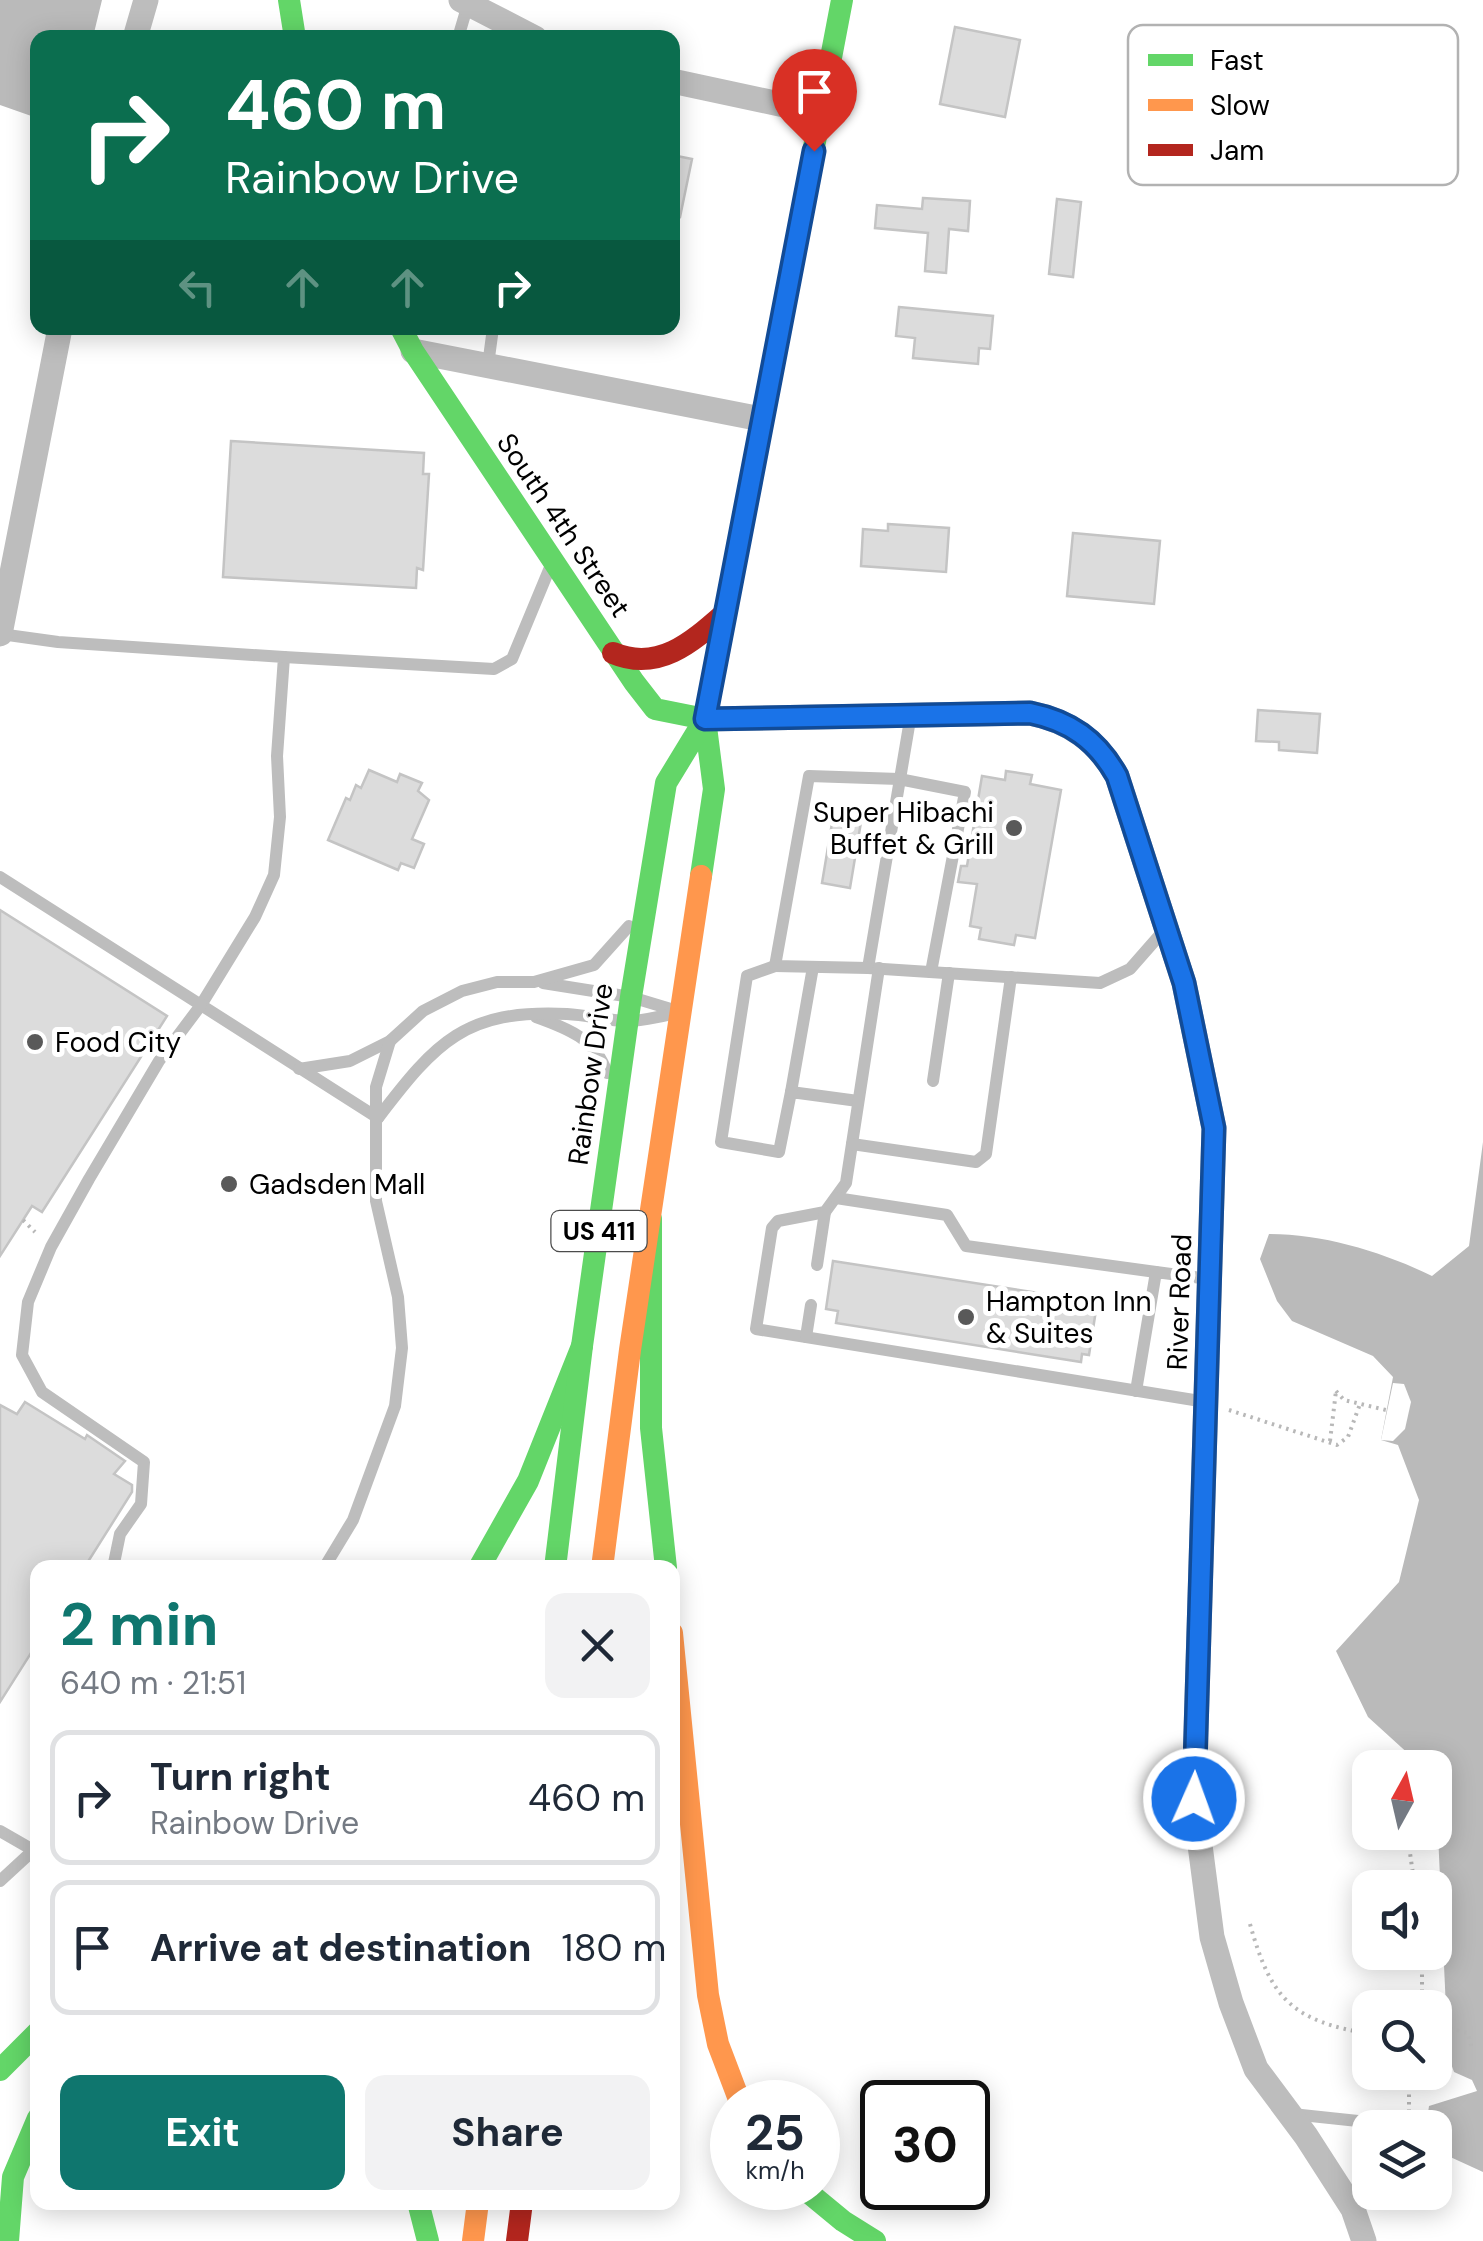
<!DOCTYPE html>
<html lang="en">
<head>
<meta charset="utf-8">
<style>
	body { margin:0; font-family:"DM Sans",sans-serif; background:#f2f2f3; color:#1f2937; height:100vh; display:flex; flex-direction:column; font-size:38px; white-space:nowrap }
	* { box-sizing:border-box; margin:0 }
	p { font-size:32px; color:#747a83 }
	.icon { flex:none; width:55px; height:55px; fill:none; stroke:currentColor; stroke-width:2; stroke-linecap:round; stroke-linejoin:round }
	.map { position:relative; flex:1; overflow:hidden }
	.details { position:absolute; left:30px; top:1560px; width:650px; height:650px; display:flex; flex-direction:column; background:#fff; border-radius:20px; box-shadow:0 5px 25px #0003 }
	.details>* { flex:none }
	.banner { position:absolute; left:30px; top:30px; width:650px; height:305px; border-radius:20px; box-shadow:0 5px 25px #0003; background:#0b6e4f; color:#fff; overflow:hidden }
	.needle { width:65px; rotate:8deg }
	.fabs { position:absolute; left:1352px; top:1750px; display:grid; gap:20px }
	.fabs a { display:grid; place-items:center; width:100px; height:100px; border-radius:20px; background:#fff; box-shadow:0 5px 25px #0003; font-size:50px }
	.speed { position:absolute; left:710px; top:2080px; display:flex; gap:20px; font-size:50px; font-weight:700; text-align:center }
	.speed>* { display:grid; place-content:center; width:130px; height:130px; border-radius:50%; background:#fff; box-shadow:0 5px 25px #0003; line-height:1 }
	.speed small { font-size:25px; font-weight:400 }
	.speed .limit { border:5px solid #111; border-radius:15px; background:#fff; color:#111 }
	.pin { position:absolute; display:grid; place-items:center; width:85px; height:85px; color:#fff; margin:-102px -42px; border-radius:50% 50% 50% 0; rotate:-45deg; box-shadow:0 0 10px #0007 }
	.pin .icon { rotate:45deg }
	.me { position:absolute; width:110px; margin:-55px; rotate:2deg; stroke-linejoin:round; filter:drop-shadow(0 0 8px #0008) }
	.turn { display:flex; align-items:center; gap:35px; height:210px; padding:0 30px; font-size:45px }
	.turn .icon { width:130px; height:130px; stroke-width:2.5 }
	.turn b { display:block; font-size:70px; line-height:85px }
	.lanes { display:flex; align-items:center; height:95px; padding:0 30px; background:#0003; justify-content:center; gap:50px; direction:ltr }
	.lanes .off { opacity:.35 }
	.round { display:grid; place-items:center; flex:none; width:105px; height:105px; border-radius:20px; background:#f2f2f3 }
	.head { display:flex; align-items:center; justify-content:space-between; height:170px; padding:0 30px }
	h1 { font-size:60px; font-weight:700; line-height:75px; color:#0f766e }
	.cta { display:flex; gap:20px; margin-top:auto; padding:20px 30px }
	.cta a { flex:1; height:115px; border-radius:20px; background:#0f766e; color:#fff; font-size:40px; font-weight:700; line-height:115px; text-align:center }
	.cta a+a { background:#f2f2f3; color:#1f2937 }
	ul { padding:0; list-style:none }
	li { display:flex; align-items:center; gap:30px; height:135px; margin:0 20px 15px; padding:0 10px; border:5px solid #e0e1e3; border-radius:20px }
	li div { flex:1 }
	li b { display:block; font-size:38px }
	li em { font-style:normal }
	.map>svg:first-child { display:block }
	.water { fill:#bababa }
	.pier { fill:#fff }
	.building { fill:#dcdcdc; stroke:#c4c4c4; stroke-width:2.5 }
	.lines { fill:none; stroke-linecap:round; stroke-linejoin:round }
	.path { stroke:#b8b8b8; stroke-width:4; stroke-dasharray:2.5 5; stroke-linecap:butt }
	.lane { stroke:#bdbdbd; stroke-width:12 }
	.street { stroke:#bdbdbd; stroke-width:25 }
	.fast { stroke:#63d668; stroke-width:22 }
	.slow { stroke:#ff974d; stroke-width:22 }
	.jam { stroke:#b3261e; stroke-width:22 }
	.route-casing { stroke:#114b97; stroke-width:25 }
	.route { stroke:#1a73e8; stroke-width:18 }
	.poi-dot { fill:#595959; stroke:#fff; stroke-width:4 }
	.labels { text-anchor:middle; stroke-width:10; stroke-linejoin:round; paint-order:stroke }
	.shield { fill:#fff; stroke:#4c4c4c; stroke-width:2.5 }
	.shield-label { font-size:25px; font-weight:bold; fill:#000 }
	.street-label { font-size:28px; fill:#000; stroke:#fff }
	.poi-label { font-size:28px; fill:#000; stroke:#fff; text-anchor:start }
	.key { fill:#fff; stroke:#b2b2b2; stroke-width:2.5 }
	.key-label { font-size:28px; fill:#000 }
</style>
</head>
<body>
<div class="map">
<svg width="1483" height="2241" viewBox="0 0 1483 2241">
	<rect width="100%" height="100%" fill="#fff"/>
	<g class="water">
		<path d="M0,0H102L93,37L38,38L37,118L0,105Z"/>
		<path d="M1483,1142V2172L1435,2150V2128L1426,2127L1429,2106L1477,2091L1472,2080L1454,2072L1445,2047L1446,2009L1435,1768L1423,1767L1368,1717L1336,1651L1399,1582L1419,1500L1398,1445L1381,1440L1393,1377L1373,1356L1292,1321L1277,1301L1260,1259L1269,1234C1324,1234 1383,1252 1432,1276L1469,1246Z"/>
	</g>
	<path class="pier" d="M1393,1383L1404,1384L1411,1402L1405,1429L1393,1441L1381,1440Z"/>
	<g class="building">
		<path d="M955,27L1020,40L1005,117L940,104Z"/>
		<path d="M672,155L692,159L680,217L672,216Z"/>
		<path d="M923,198L970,201L968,231L949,229L946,273L925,271L928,233L875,228L877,205L922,209Z"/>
		<path d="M1057,199L1081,202L1073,277L1049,274Z"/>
		<path d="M899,307L993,316L990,349L979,348L978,364L913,358L915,338L896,336Z"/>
		<path d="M231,441L424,453L423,474H429L423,570L417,568L416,588L223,577Z"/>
		<path d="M888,524L949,528L946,572L861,566L863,529L888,531Z"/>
		<path d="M1073,533L1160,541L1154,604L1067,596Z"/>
		<path d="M1258,710L1320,714L1317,753L1279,750V742L1256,741Z"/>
		<path d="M369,770L397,782L400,774L422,783L418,791L429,800L412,839L424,844L414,868L401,863L398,870L328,840L346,798L350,800L356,785L361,788Z"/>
		<path d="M1006,771L1032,775L1030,784L1061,790L1035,938L1016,935L1014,945L979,939L981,928L970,926L977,884L958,882L961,866H967L982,776L1005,780Z"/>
		<path d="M834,811L862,816L850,888L822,883Z"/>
		<path d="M0,910L167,1016L42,1212L32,1206L0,1256Z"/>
		<path d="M833,1261L1090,1301L1089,1309L1096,1310L1089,1355L1082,1354L1081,1362L836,1323L838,1311L826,1309Z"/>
		<path d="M25,1402L85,1439L87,1435L125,1461L114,1474L132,1485V1492L84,1568H38V1642L0,1702V1405L17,1414Z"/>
	</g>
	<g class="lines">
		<g class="path">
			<path d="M23,1220L35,1232"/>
			<path d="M1336,1391L1344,1400L1386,1410"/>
			<path d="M1229,1410L1337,1445L1348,1437L1360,1404"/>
			<path d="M1330,1441L1336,1391"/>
			<path d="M1374,1756L1382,1768"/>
			<path d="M1407,1832L1415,1888"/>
			<path d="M1250,1924C1271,2000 1293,2021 1370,2034"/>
			<path d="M1422,1952V2008"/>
			<path d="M1435,2025L1468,2033L1472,2049"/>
			<path d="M1409,2072V2111"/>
		</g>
		<g class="lane">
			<path d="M458,38L468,4"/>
			<path d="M488,365L493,328"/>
			<path d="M0,634L58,642L284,657L277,756L280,817L274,875L255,917L201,1005L378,1118"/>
			<path d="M284,657L494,669L512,659L551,565"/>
			<path d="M911,714L868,968L1100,983L1130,969L1166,928"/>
			<path d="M0,877L201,1005L159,1061L89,1179L51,1247L28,1302L22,1355L42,1392L144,1462L141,1504L120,1534L113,1568"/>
			<path d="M775,966L747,976L721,1142L779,1152L791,1092L858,1101"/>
			<path d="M868,968L775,966L809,776L899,779L965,792L931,972"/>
			<path d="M879,968L846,1183L825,1212L778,1221L772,1228L756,1329L1206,1402"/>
			<path d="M543,983L631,997L674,1010"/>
			<path d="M536,1017C567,1028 596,1039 607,1073"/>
			<path d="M299,1069L350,1061L390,1041L423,1011L462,991L497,982H534L594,965L629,926"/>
			<path d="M933,1081L949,973"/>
			<path d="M791,1092L813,967"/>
			<path d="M378,1118C436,1042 465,1009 567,1014C588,1015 608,1021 628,1021C643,1021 659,1016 674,1014"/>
			<path d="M852,1144L976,1162L986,1154L1011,977"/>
			<path d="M836,1198L947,1215L966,1246L1156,1272"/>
			<path d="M817,1265L825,1212"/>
			<path d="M806,1337L811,1305"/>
			<path d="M1136,1391L1156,1272L1209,1279"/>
			<path d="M324,1568L353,1520L395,1406L402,1348L398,1297L376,1201V1087L390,1041"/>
			<path d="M0,1831L33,1850"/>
			<path d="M0,1881L38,1846"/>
			<path d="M1292,2114L1424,2128"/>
		</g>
		<g class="street">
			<path d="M461,0L535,38"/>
			<path d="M135,38L146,0"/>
			<path d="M672,81L821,113"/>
			<path d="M413,351L761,419"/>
			<path d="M0,634L60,328"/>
			<path d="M705,719L1030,713C1069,721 1097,740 1117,776L1184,983L1214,1128L1194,1799L1212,1937L1231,2003L1256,2069L1306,2136L1353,2209L1364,2241"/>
		</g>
		<g class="fast">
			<path d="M289,0L295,38"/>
			<path d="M401,328L413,351L634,682L655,709L705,719"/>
			<path d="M701,876L714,789L705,719L842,0"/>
			<path d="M651,1219V1428L666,1568"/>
			<path d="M479,1568L528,1481L582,1346"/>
			<path d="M555,1568L582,1346L631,997L666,783L705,719"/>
			<path d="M0,2070L38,2032"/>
			<path d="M803,2188L843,2221L875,2241"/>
			<path d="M418,2202L428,2241"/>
			<path d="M8,2241L13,2177L38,2118"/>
		</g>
		<g class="slow">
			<path d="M602,1568L630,1350L701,876"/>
			<path d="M672,1633L708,1995L718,2044L740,2102"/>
			<path d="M473,2241L478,2202"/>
		</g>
		<g class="jam">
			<path d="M613,653C658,672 691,643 724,614"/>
			<path d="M517,2241L522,2202"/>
		</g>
	</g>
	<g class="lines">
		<g class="route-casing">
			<path id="route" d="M814,151L705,719L1030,713C1070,721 1097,740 1117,776L1184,983L1214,1128L1194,1799"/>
		</g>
		<use href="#route" class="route"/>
	</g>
	<g class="poi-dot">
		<circle cx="1014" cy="828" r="10"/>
		<circle cx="35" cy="1042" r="10"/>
		<circle cx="229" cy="1184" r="10"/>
		<circle cx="966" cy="1317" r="10"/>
	</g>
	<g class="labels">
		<rect class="shield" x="551.5" y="1211" width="95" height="40" rx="8"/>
		<g class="shield-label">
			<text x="599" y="1240">US 411</text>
		</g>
		<g class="street-label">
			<text transform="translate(564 525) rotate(56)" y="10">South 4th Street</text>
			<text transform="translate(590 1074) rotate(-82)" y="10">Rainbow Drive</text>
			<text transform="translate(1179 1302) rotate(-88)" y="10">River Road</text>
		</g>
		<g class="poi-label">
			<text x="994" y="822" text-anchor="end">Super Hibachi<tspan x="994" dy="32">Buffet &amp; Grill</tspan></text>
			<text x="55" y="1052">Food City</text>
			<text x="249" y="1194">Gadsden Mall</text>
			<text x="986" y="1311">Hampton Inn<tspan x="986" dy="32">&amp; Suites</tspan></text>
		</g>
	</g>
	<rect x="1128" y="25" width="330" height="160" rx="15" class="key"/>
	<rect x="1148" y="54" width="45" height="12" fill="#63d668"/>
	<rect x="1148" y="99" width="45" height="12" fill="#ff974d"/>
	<rect x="1148" y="144" width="45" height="12" fill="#b3261e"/>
	<g class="key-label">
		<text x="1210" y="70">Fast</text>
		<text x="1210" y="115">Slow</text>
		<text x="1210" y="160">Jam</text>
	</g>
</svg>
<div class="fabs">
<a><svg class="needle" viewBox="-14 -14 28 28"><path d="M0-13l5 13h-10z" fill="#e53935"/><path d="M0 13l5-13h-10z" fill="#747a83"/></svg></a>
<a><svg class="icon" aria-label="sound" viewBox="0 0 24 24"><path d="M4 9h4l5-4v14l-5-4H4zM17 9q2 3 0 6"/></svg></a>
<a><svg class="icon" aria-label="search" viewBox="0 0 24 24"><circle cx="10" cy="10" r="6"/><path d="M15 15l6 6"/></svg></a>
<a><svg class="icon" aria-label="layers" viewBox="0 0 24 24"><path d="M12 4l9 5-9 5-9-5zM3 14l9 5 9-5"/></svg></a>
</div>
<div class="speed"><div>25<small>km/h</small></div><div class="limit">30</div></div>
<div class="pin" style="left:814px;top:151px;background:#d93025"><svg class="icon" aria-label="arrive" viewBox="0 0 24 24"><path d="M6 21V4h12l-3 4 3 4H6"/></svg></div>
<svg class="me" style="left:1194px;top:1799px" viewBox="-20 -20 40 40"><circle r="17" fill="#1a73e8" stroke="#fff" stroke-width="3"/><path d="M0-11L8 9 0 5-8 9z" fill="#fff"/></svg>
<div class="banner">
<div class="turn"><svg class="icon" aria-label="right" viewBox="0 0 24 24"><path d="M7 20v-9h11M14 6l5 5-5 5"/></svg><div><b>460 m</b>Rainbow Drive</div></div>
<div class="lanes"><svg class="icon off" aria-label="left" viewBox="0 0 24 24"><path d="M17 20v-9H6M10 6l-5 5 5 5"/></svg><svg class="icon off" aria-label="ahead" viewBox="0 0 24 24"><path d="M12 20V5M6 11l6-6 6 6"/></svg><svg class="icon off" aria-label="ahead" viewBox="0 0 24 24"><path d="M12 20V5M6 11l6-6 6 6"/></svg><svg class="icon" aria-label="right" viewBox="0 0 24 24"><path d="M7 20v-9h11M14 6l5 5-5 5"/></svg></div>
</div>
<section class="details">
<div class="head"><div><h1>2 min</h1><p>640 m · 21:51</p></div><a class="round"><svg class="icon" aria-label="close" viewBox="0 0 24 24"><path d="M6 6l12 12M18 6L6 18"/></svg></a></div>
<ul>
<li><svg class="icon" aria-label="right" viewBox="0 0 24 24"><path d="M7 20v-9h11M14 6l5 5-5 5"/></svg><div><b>Turn right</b><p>Rainbow Drive</p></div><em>460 m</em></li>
<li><svg class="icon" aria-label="arrive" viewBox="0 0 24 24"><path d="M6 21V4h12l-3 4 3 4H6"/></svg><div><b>Arrive at destination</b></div><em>180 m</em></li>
</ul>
<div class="cta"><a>Exit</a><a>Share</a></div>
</section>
</div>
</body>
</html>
